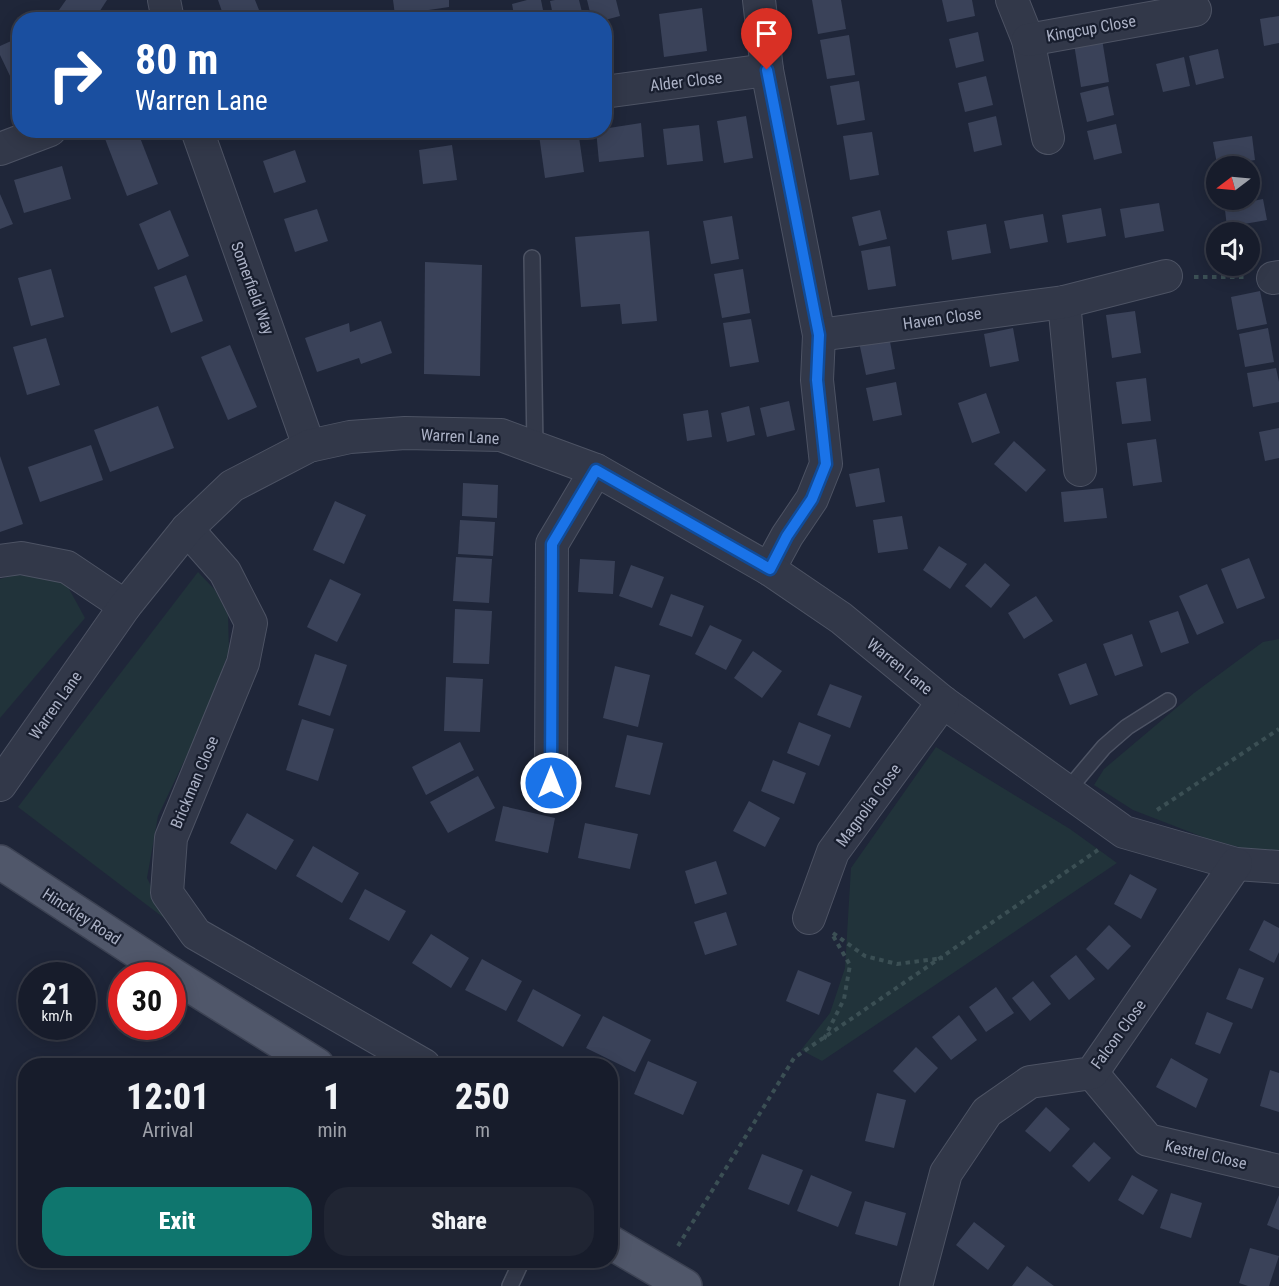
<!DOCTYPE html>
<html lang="en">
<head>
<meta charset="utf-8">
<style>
	body { margin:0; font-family:"Roboto Condensed",sans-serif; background:#202533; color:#f1f3f6; height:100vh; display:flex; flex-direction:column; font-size:22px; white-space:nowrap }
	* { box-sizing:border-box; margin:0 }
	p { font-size:20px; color:#9ea1a9 }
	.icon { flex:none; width:33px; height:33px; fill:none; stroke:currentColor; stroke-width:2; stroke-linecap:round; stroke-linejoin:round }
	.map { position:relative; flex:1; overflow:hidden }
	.details { position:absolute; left:18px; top:1058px; width:600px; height:210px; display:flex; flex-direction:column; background:#171c2b; border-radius:24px; box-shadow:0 3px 15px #0003,0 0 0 2px #363a47 }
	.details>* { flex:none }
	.top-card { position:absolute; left:12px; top:12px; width:600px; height:126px; border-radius:24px; box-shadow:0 3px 15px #0003,0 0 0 2px #363a47; background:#1a4fa0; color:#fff; overflow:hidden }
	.needle { width:39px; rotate:254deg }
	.fabs { position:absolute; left:1206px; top:156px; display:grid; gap:12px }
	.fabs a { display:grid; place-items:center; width:54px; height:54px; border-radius:50%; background:#171c2b; box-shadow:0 3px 15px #0003,0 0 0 2px #363a47; font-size:30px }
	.speed { position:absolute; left:18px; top:962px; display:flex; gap:12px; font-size:30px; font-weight:700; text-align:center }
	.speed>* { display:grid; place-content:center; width:78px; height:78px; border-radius:50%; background:#171c2b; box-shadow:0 3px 15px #0003,0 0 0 2px #363a47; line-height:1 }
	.speed small { font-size:15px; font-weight:400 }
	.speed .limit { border:9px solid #d22; background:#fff; color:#111 }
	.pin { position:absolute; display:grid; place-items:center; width:51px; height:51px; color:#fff; margin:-62px -26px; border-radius:50% 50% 50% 0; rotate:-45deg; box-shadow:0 0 6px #0007 }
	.pin .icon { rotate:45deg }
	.me { position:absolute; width:66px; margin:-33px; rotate:0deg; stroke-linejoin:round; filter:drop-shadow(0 0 4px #0008) }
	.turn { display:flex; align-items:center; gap:21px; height:126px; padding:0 24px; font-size:27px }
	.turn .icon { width:78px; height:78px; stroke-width:2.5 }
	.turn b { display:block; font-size:42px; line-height:51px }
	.eta { display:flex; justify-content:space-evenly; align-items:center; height:102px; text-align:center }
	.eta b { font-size:36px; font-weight:800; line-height:42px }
	.action { display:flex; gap:12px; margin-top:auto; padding:12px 24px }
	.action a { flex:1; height:69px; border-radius:24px; background:#0f766e; color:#fff; font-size:24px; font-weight:800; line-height:69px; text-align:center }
	.action a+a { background:#202533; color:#f1f3f6 }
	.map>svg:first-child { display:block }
	.green { fill:#21333a }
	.building { fill:#3a4259 }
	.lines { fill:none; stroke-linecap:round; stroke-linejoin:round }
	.lane-casing { stroke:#4d5364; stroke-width:18 }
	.street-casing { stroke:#4d5364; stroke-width:34 }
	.primary-casing { stroke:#3c4253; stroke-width:36 }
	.path { stroke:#3b4f54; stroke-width:4; stroke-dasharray:4.5 4.5; stroke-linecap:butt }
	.lane { stroke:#323849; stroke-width:15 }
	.street { stroke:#323849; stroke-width:32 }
	.primary { stroke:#50576a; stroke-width:33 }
	.route-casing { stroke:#114b97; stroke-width:15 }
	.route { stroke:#1a73e8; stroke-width:10 }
	.labels { text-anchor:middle; stroke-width:4.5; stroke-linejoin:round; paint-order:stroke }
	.street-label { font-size:16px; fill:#acb2c6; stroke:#181e2e }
</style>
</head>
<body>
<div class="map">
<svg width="1279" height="1286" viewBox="0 0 1279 1286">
	<rect width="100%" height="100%" fill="#1f2639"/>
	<g class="green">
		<path d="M198,572L215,590L228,615L229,651L205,717L158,816L147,878L168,921L18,807Z"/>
		<path d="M15,575L63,578L85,618L0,718V579Z"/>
		<path d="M1279,639V855L1265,854L1208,839L1133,810L1094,785L1104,769L1194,693L1263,642Z"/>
		<path d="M936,747L1070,829L1117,863L822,1061L801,1050L830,1013L845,968L851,868Z"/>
	</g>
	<g class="building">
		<path d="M66,0H107L94,20H74L59,10Z"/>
		<path d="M218,0H255L259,10L235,20H225Z"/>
		<path d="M393,0H449V7L395,15Z"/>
		<path d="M527,0H541L545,20H515L512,4Z"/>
		<path d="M555,0H579L584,20H554L550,1Z"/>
		<path d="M587,0H616L620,16L605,20H592Z"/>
		<path d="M812,0H841L846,29L818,34Z"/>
		<path d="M942,0H972L975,16L947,22Z"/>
		<path d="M702,8L707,51L664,57L659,14Z"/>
		<path d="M1279,16V43L1264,46L1260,19Z"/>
		<path d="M978,32L984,61L956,68L949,39Z"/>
		<path d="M849,35L855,75L827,79L820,40Z"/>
		<path d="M20,37V75L11,78L0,55V46Z"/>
		<path d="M1102,39L1109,82L1081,87L1074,44Z"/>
		<path d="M1218,49L1224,78L1196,85L1189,56Z"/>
		<path d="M1184,57L1190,86L1163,92L1156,64Z"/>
		<path d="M986,76L993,105L965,112L958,83Z"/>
		<path d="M859,81L865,120L837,125L830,86Z"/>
		<path d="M1108,86L1114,115L1087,122L1080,93Z"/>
		<path d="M746,116L753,158L724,163L717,121Z"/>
		<path d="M996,116L1002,145L974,152L968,123Z"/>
		<path d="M641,123L644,157L599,162L596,130Z"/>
		<path d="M1116,124L1122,153L1094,160L1087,131Z"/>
		<path d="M699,125L703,161L667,165L663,129Z"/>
		<path d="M105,130H137L158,184L127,196L102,131Z"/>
		<path d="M570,130H578L584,172L545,178L539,135Z"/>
		<path d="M872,132L879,175L850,180L843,136Z"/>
		<path d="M1252,136L1255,160L1243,162L1244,166H1222V163L1217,164L1213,142Z"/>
		<path d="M452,145L457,180L423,184L419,150Z"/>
		<path d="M295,150L306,182L274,193L263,161Z"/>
		<path d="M62,166L71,199L24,213L14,180Z"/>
		<path d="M1258,171L1260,187L1250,188V172Z"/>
		<path d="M1250,189L1253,201L1263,199L1267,220L1227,227L1225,210L1230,209L1228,200H1250Z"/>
		<path d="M0,194L13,224L0,229Z"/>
		<path d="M1159,203L1164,231L1125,238L1120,209Z"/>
		<path d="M1101,208L1106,236L1067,243L1062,215Z"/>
		<path d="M317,209L328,241L295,252L284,219Z"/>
		<path d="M170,210L189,256L158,270L139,224Z"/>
		<path d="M880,210L887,239L859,246L852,217Z"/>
		<path d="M1043,214L1048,242L1010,249L1004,221Z"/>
		<path d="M732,216L739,259L711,264L703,221Z"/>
		<path d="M986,224L991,253L952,260L947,231Z"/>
		<path d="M649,231L657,321L622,324L620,304L581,307L575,237Z"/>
		<path d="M890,246L896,286L868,290L861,251Z"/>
		<path d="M425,262L482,265L480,376L424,374Z"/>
		<path d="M51,269L64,317L31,326L18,278Z"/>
		<path d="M743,269L750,313L722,318L714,274Z"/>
		<path d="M186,275L203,321L171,333L154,287Z"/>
		<path d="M1260,291L1267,324L1237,330L1231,297Z"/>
		<path d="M1135,311L1141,353L1112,358L1106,315Z"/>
		<path d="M751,319L759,362L730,367L723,323Z"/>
		<path d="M381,321L392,353L361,364L359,358L317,372L305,338L349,323L350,332Z"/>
		<path d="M1013,328L1019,361L990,367L984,334Z"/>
		<path d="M1268,328L1274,362L1245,367L1239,334Z"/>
		<path d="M889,336L895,369L866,375L859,342Z"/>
		<path d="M46,338L60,385L27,395L13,347Z"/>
		<path d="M230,345L257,407L228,420L201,357Z"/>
		<path d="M1276,368L1279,382V402L1253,407L1247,373Z"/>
		<path d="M1146,378L1151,421L1122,424L1116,382Z"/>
		<path d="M896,382L902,415L873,421L866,388Z"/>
		<path d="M986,393L1000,433L972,443L958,403Z"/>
		<path d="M789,401L795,430L767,437L760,408Z"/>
		<path d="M158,406L174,448L110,472L94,430Z"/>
		<path d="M749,406L755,435L727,442L721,413Z"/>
		<path d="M708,410L712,437L687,441L683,414Z"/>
		<path d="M1279,428V458L1265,461L1259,432Z"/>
		<path d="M1156,439L1162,482L1133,486L1127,443Z"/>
		<path d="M1014,441L1046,470L1026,492L994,464Z"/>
		<path d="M91,445L103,480L40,502L28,467Z"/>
		<path d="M0,456L23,524L0,532Z"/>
		<path d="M879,468L885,502L856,507L849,474Z"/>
		<path d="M463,483L498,485L497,518L462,516Z"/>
		<path d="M1103,488L1107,518L1064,522L1061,492Z"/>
		<path d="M335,501L366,515L344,564L313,550Z"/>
		<path d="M902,516L908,549L878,553L873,520Z"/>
		<path d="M460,520L495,522L493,556L458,554Z"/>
		<path d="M939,546L967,564L950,589L923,570Z"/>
		<path d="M456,557L492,559L489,603L453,601Z"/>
		<path d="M1249,558L1265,598L1237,609L1221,569Z"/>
		<path d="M580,559L615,561L613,594L578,592Z"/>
		<path d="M985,563L1010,585L991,608L965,586Z"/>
		<path d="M631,565L664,577L652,608L619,596Z"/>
		<path d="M330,579L361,594L337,642L307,627Z"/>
		<path d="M1207,584L1224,623L1197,635L1179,596Z"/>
		<path d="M671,594L704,606L692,637L659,625Z"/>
		<path d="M1036,596L1053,621L1024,639L1008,613Z"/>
		<path d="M455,609L492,611L489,664L453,663Z"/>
		<path d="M1178,611L1189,643L1161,653L1149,621Z"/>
		<path d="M710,625L742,640L726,670L695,654Z"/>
		<path d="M1132,634L1143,666L1115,676L1103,644Z"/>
		<path d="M753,651L782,671L762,698L734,678Z"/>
		<path d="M315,654L347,665L330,716L298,705Z"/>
		<path d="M1086,663L1098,695L1070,705L1058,674Z"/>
		<path d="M615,666L650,675L638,727L603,718Z"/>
		<path d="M446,677L483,679L480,732L444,731Z"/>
		<path d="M830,684L862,696L850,728L817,715Z"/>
		<path d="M302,719L334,729L318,781L286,770Z"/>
		<path d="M799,722L831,735L819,766L787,753Z"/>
		<path d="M627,735L663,743L650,795L615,787Z"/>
		<path d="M460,742L474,770L426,795L412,767Z"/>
		<path d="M773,760L806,773L794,804L761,791Z"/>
		<path d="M478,776L495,808L448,833L430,802Z"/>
		<path d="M749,801L780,818L765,847L733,831Z"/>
		<path d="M503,806L555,818L548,853L495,841Z"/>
		<path d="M247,813L294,840L276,870L230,843Z"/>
		<path d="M585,823L638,834L630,869L578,858Z"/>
		<path d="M313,846L359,873L342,903L296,876Z"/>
		<path d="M716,861L727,894L695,904L685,871Z"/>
		<path d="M1130,874L1157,889L1141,919L1114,904Z"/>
		<path d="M365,889L406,911L389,941L349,919Z"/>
		<path d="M726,912L737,945L705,955L694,922Z"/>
		<path d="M1264,920L1279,928V952L1274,963L1249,950Z"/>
		<path d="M1109,925L1131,946L1108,970L1086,949Z"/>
		<path d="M431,934L469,958L451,988L412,963Z"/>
		<path d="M1076,955L1095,979L1069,1000L1050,976Z"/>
		<path d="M482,959L522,981L506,1011L465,990Z"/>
		<path d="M1239,968L1264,978L1252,1009L1226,999Z"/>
		<path d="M798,970L831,983L819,1015L786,1001Z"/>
		<path d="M1033,981L1051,1004L1030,1021L1012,998Z"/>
		<path d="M996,987L1014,1013L986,1032L969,1007Z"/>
		<path d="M533,989L581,1015L563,1047L517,1021Z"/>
		<path d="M1207,1012L1233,1023L1220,1054L1195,1044Z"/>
		<path d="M959,1015L977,1040L951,1060L932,1037Z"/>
		<path d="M603,1016L651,1040L635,1072L586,1048Z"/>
		<path d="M916,1047L938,1068L915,1093L893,1071Z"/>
		<path d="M1171,1058L1208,1079L1196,1108L1156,1087Z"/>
		<path d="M648,1061L697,1082L683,1115L634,1094Z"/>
		<path d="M1270,1070L1279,1073V1112L1260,1106Z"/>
		<path d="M877,1093L906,1100L894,1148L865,1141Z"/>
		<path d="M1046,1107L1070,1129L1050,1152L1025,1131Z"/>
		<path d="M1094,1142L1111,1158L1089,1182L1072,1166Z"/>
		<path d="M762,1154L803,1170L789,1205L748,1189Z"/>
		<path d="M811,1175L852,1192L838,1227L797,1211Z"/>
		<path d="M1132,1175L1158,1190L1143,1215L1118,1200Z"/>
		<path d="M1171,1193L1202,1203L1191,1238L1160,1228Z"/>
		<path d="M1279,1195V1230L1267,1225Z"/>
		<path d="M865,1201L906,1213L897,1246L855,1234Z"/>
		<path d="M974,1222L1005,1246L988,1270L956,1245Z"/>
		<path d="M1250,1248L1279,1256L1269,1286H1248L1239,1283Z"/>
		<path d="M1027,1266L1054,1286H1012Z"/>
	</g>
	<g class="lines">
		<g class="lane-casing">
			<g id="lane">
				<path d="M532,258L535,448"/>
				<path d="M1067,791L1104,747L1127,727L1168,701"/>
				<path d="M510,1286L522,1260"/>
			</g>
		</g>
		<g class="street-casing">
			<g id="street">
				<path d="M164,0L168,20"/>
				<path d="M759,0L767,70L819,335L817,380L826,464L812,499L787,536L769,569"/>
				<path d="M1012,0L1028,40L1048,138"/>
				<path d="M1028,40L1195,10"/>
				<path d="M604,92L767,70"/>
				<path d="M197,130L309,446"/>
				<path d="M0,149L50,130"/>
				<path d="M1273,278L1279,277"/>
				<path d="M1064,302L1080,470"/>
				<path d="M819,335L1064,302L1166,276"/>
				<path d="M187,529L225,572L251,623L243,663L171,838L167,893L196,934L424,1065"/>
				<path d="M0,561L21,558L67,567L125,606"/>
				<path d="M551,783L552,544L596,470"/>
				<path d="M0,785L125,606L187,529L232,486L309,446L350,437L405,433L501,435L596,470L769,569L841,618L943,702L1124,832L1236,864L1279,867"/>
				<path d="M809,918L833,852L943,702"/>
				<path d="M1092,1073L1148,1140L1279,1171"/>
				<path d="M916,1286L946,1173L987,1112L1030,1082L1092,1073L1236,864"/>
			</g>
		</g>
		<g class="primary-casing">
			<g id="primary">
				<path d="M0,862L165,970L317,1065"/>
				<path d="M610,1242L685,1286"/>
			</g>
		</g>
		<g class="path">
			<path d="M1194,277H1244"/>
			<path d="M1157,810L1279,729"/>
			<path d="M833,933L865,956L897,964L943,958"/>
			<path d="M824,1039L844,999L850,965L832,934"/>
			<path d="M678,1246L794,1058L1098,850"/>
		</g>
		<use href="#lane" class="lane"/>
		<use href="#street" class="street"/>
		<use href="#primary" class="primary"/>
	</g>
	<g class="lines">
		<g class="route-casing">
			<path id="route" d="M551,783L552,544L596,470L770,569L787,536L812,499L826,464L817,380L819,335L767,70"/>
		</g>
		<use href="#route" class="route"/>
	</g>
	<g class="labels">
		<g class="street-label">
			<text transform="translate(1091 28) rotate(-10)" y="6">Kingcup Close</text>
			<text transform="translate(686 81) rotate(-7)" y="6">Alder Close</text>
			<text transform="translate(253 288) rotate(70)" y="6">Somerfield Way</text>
			<text transform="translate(942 318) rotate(-8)" y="6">Haven Close</text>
			<text transform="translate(460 436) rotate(3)" y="6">Warren Lane</text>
			<text transform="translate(900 666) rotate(39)" y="6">Warren Lane</text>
			<text transform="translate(55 705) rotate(-55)" y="6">Warren Lane</text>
			<text transform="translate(194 782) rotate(-67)" y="6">Brickman Close</text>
			<text transform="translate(868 805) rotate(-54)" y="6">Magnolia Close</text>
			<text transform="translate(82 916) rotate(33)" y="6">Hinckley Road</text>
			<text transform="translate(1118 1034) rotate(-54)" y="6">Falcon Close</text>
			<text transform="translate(1206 1154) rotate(13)" y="6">Kestrel Close</text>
		</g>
	</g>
</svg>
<div class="fabs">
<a><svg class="needle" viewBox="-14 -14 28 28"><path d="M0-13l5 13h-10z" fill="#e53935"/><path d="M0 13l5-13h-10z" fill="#9ea1a9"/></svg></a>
<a><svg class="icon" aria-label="sound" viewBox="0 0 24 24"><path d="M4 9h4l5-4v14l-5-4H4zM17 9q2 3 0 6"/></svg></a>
</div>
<div class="speed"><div>21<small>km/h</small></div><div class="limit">30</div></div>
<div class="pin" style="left:767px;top:70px;background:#d93025"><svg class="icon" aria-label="arrive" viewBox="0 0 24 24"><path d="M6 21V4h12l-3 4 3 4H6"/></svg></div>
<svg class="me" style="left:551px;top:783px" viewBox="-20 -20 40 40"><circle r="17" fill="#1a73e8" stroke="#fff" stroke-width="3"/><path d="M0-11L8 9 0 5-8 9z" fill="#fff"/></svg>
<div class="top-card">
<div class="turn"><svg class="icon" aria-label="right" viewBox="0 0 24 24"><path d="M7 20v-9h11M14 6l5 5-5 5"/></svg><div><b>80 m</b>Warren Lane</div></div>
</div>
<section class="details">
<div class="eta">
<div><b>12:01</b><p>Arrival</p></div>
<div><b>1</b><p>min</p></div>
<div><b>250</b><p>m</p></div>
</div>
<div class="action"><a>Exit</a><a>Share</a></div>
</section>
</div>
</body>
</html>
